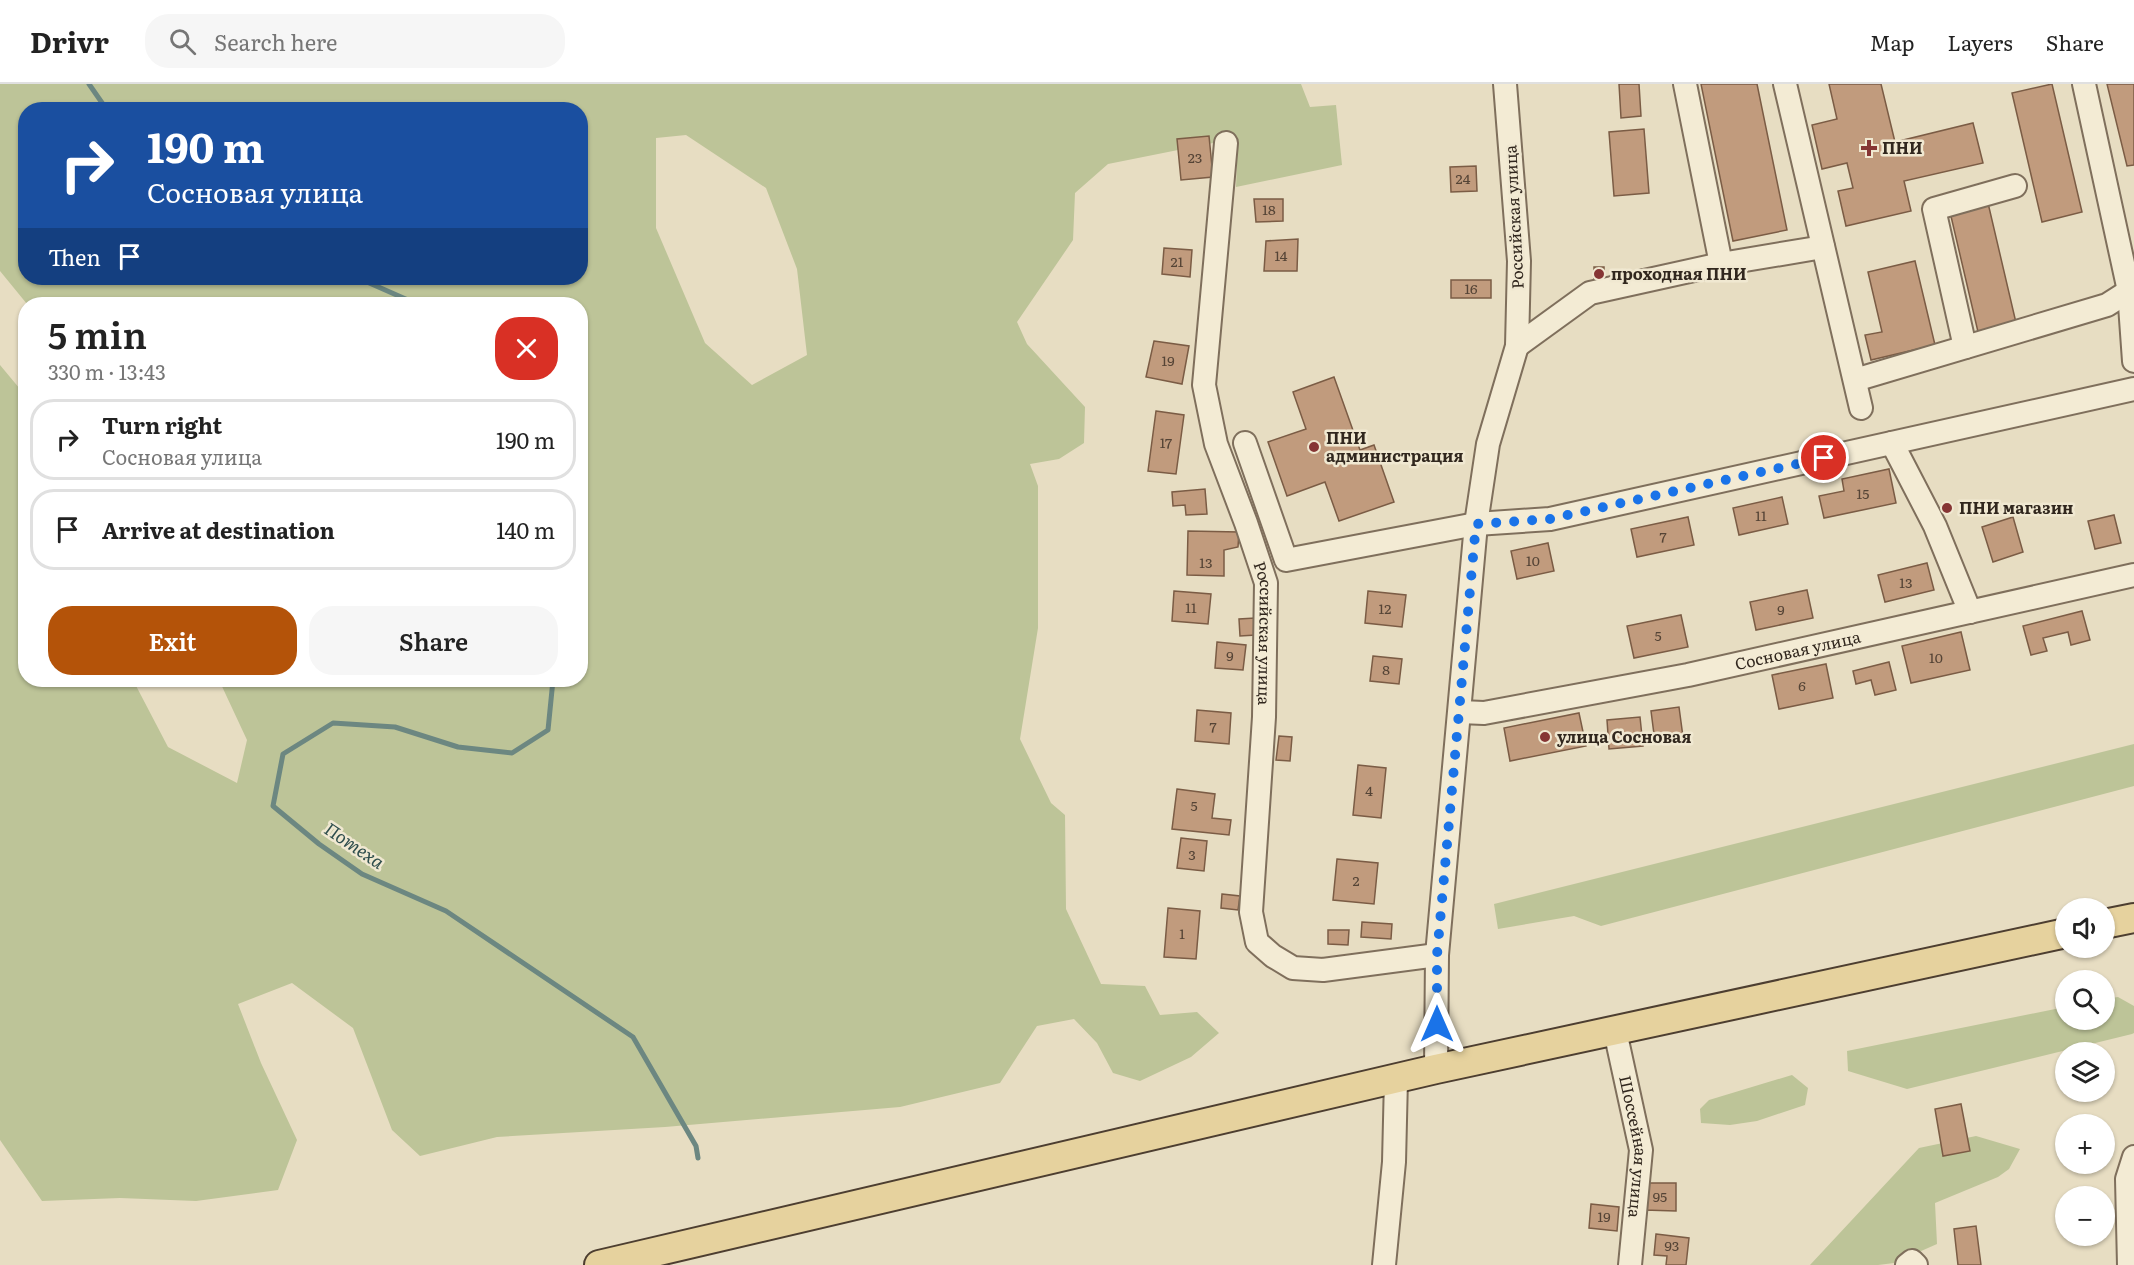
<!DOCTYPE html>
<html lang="en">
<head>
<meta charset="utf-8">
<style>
	body { margin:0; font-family:Literata,serif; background:#f6f6f6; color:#222; height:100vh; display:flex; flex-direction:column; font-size:22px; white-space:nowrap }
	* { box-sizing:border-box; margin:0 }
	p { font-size:20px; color:#767676 }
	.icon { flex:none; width:33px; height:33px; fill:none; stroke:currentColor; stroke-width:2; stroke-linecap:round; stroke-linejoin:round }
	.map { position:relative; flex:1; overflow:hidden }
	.details { position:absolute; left:18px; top:213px; width:570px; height:390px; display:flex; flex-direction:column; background:#fff; border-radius:24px; box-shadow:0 2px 4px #0004 }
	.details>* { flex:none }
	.hud { position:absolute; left:18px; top:18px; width:570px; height:183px; border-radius:24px; box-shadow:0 2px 4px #0004; background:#1a4fa0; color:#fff; overflow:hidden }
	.controls { position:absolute; left:2055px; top:814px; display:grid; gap:12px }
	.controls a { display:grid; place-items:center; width:60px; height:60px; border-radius:50%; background:#fff; box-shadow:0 2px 4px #0004; font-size:30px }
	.pin { position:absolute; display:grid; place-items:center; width:51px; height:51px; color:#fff; margin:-26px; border:3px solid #fff; border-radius:50%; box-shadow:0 2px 6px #0007 }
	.me { position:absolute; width:66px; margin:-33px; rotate:0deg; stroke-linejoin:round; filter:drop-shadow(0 0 4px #0008) }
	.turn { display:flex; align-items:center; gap:21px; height:126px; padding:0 30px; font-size:27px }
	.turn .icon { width:78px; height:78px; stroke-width:2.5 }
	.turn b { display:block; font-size:42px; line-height:51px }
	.then { display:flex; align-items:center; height:57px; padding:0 30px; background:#0003; gap:12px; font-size:22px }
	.round { display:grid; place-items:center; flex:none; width:63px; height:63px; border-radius:24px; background:#f6f6f6 }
	.head { display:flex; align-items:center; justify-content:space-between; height:102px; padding:0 30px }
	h1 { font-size:36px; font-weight:600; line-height:45px }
	.button { display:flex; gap:12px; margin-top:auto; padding:12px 30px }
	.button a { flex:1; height:69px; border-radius:24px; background:#b45309; color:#fff; font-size:24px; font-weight:600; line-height:69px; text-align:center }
	.button a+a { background:#f6f6f6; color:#222 }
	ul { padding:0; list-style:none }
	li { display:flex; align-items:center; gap:18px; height:81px; margin:0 12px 9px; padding:0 18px; border:3px solid #e0e0e0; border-radius:24px }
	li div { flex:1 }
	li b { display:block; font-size:22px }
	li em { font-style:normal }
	header { display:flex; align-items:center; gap:36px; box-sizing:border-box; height:84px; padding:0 30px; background:#fff; border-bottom:2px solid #e0e0e0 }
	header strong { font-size:28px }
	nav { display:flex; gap:33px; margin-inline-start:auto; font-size:21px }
	.search { width:420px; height:54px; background:#f6f6f6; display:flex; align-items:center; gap:15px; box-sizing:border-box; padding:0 21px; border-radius:24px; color:#767676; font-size:22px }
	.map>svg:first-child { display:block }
	.green { fill:#bdc498; fill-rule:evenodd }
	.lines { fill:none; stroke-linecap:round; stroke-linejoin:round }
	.stream { stroke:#6c8781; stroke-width:5 }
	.building { fill:#c19b7d; stroke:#7b5c45; stroke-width:1.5 }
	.minor-casing { stroke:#7f6f5c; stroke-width:26 }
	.major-casing { stroke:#4d3e30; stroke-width:32 }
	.minor { stroke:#f3ebd4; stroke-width:22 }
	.major { stroke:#e6d29e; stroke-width:28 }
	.route { stroke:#1a73e8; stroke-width:10; stroke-dasharray:0 18 }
	.poi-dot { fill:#863534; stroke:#f0e8d1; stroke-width:2 }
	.labels { text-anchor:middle; stroke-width:5; stroke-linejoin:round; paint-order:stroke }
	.number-label { font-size:14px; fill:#554436 }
	.poi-label { font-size:16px; font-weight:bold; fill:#31271e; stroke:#f0e8d1; text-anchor:start }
	.street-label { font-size:16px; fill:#31271e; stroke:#f0e8d1 }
	.water-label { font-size:18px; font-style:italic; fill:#2f4e4d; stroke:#f0e8d1 }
</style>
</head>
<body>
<header>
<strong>Drivr</strong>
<div class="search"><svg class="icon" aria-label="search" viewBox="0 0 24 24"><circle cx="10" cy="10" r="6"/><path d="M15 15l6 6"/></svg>Search here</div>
<nav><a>Map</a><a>Layers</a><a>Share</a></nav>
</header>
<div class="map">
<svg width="2134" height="1181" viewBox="0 0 2134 1181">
	<rect width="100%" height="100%" fill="#e7ddc2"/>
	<g class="green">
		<path d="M0,0H1301L1310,23L1336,21L1342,81L1236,103L1238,54L1108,80L1075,109L1073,156L1017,238L1027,260L1085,323L1084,359L1059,375L1030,380L1038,402V544L1020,655L1051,719L1065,731L1066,825L1101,900L1145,902L1160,931L1197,928L1219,949L1191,973L1140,997L1113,989L1097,959L1074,935L1037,942L1000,999L900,1023L665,1043L497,1053L420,1072L392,1046L353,944L292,899L238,920L261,979L297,1056L278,1106L196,1117L120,1114L42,1117L0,1056V281L25,311L26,596H133L168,663L237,699L247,656L219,596H580V220H27L0,187ZM26,26H580V194H26ZM686,51L766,104L797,185L807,271L752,301L705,259L656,144V54Z"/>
		<path d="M2134,660V702L1601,842L1574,832L1498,845L1494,820Z"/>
		<path d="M2118,913L2134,922V949L2132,950L1907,1005L1848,987L1847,967L2065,923L2066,936H2104L2105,915Z"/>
		<path d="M1792,991L1808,1004L1805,1021L1757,1037L1730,1041L1701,1039L1700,1025L1709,1016Z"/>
		<path d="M1976,1052L2020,1065L2009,1085L1998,1093L1935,1119L1937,1160L1894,1179L1878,1181H1810L1919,1064Z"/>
	</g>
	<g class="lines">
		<g class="stream">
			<path d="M89,0L107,26"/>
			<path d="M358,194L417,220"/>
			<path d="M553,596L548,646L512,669L458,663L395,643L333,639L283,670L273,722L319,760L362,790L446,827L633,953L696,1062L698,1074"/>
		</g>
	</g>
	<g class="building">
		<path d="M1619,0H1639L1641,32L1621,34Z"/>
		<path d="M1701,0H1757L1787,146L1733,157Z"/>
		<path d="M1829,0H1881L1895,58L1973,39L1983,79L1904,97L1911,127L1846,142L1838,107L1853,104L1847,79L1822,85L1812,41L1837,35Z"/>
		<path d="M2052,0L2082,128L2042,138L2012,9Z"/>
		<path d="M2107,0H2134V81L2127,82Z"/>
		<path d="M1644,45L1649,109L1614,112L1609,48Z"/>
		<path d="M1209,52L1213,93L1181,96L1177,55Z"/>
		<path d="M1476,82L1477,107L1451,108L1450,83Z"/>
		<path d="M1254,115H1283V137L1256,138Z"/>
		<path d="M1988,119L2017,243L1979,252L1950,128Z"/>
		<path d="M1298,155L1297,187H1264L1266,157Z"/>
		<path d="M1164,164L1192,166L1190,193L1162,190Z"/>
		<path d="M1915,177L1935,261L1871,276L1865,251L1882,248L1868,188Z"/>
		<rect x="1594" y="183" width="10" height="15"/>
		<rect x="1451" y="196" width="40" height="18"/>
		<path d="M1154,257L1189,262L1182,300L1146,293Z"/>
		<path d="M1334,293L1360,366L1374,361L1394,418L1339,437L1325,398L1287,412L1268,358L1306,345L1293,308Z"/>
		<path d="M1156,327L1184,331L1176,390L1148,387Z"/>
		<path d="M1889,385L1896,419L1824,434L1819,412L1844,407L1842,395Z"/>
		<path d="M1205,405L1207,430L1186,431L1185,421L1173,422L1172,408Z"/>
		<path d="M1782,413L1788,440L1739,451L1733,424Z"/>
		<path d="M2114,431L2121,459L2095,465L2088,437Z"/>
		<path d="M1688,433L1694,461L1637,473L1631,445Z"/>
		<path d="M2013,433L2023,468L1993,478L1982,443Z"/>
		<path d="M1188,447L1239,448L1238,463L1224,466V492L1187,491Z"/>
		<path d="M1548,459L1554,487L1517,495L1511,467Z"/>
		<path d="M1927,479L1934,506L1885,518L1878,491Z"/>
		<path d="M1807,506L1813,534L1756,546L1750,518Z"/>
		<path d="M1174,507L1211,510L1208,540L1172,537Z"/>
		<path d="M1368,507L1406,511L1402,543L1365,539Z"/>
		<path d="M2082,527L2090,556L2071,561L2068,548L2043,554L2047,567L2031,571L2023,542Z"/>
		<path d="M1681,531L1688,563L1634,574L1627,542Z"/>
		<path d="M1255,534L1256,551L1240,552L1239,535Z"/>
		<path d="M1961,548L1970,586L1911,599L1902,562Z"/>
		<path d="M1217,558L1246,561L1243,586L1215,584Z"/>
		<path d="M1373,572L1402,575L1399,600L1370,597Z"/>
		<path d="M1889,578L1896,606L1875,611L1871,596L1856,600L1853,587Z"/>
		<path d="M1826,580L1833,614L1779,625L1772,591Z"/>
		<path d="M1679,623L1683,653L1655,658L1651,627Z"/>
		<path d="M1197,626L1231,629L1229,660L1195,657Z"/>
		<path d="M1579,629L1586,662L1510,677L1504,644Z"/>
		<path d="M1640,633L1643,662L1609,665L1607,636Z"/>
		<path d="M1279,652L1292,653L1290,677L1276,676Z"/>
		<path d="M1358,681L1386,684L1381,734L1353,731Z"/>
		<path d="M1177,705L1215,710L1212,734L1231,736L1229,751L1172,745Z"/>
		<path d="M1181,754L1207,757L1204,787L1177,784Z"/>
		<path d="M1337,775L1378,779L1374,820L1333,816Z"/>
		<path d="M1222,810L1240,812L1238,826L1221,824Z"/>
		<path d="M1168,824L1200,827L1196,875L1164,873Z"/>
		<path d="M1362,838L1392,840L1391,855L1361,853Z"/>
		<path d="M1328,846H1349L1348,861L1328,860Z"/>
		<path d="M1961,1020L1970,1067L1943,1072L1935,1025Z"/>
		<path d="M1644,1099H1676V1127L1644,1126Z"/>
		<path d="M1591,1120L1619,1123L1617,1147L1589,1144Z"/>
		<path d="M1976,1142L1981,1181H1958L1954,1145Z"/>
		<path d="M1656,1150L1689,1154L1686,1181H1666L1667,1172L1654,1171Z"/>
	</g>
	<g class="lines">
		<g class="minor-casing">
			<g id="minor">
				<path d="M1685,0L1721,180"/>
				<path d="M1785,0L1861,324"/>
				<path d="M2084,0L2129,207L2134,277"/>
				<path id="s1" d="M1226,59L1204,301L1216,360L1246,439L1266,499L1264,633L1251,828L1257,858L1273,872L1293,884L1323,886L1437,871"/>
				<path d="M1517,262L1590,209L1721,180L1823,163"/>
				<path d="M1965,263L1934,125L2015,102"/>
				<path d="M1855,296L2107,221L2129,207"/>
				<path d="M1245,359L1286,476L1476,440L1550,435L2134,305"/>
				<path d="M1892,359L1935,442L1970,528"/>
				<path id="s2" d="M1460,628L1484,629L1688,591L2134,491"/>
				<path id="s3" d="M1615,947L1641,1066L1630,1181"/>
				<path d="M1436,985L1437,871L1476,440L1488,360L1517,262L1519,177L1505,0"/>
				<path d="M1384,1181L1394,1078L1396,995"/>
				<path d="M1907,1181L1912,1177L1916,1181"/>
				<path d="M2129,1181L2127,1095L2134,1073"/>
			</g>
		</g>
		<g class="major-casing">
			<g id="major">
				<path d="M2104,840L2134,834"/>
				<path d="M599,1181L1436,985L2066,849"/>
			</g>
		</g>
		<use href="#minor" class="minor"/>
		<use href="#major" class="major"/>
	</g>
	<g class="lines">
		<path class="route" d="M1437,940V871L1476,440L1550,435L1824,374"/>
	</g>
	<g class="poi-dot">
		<path d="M1866 55h6v6h6v6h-6v6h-6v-6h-6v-6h6z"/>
		<circle cx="1599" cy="190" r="6"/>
		<circle cx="1314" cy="363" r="6"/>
		<circle cx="1947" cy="424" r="6"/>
		<circle cx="1545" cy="653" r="6"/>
	</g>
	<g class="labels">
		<g class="number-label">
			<text x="1195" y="79">23</text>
			<text x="1463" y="100">24</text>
			<text x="1269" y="131">18</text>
			<text x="1281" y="177">14</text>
			<text x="1177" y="183">21</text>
			<text x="1471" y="210">16</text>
			<text x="1168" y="282">19</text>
			<text x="1166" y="364">17</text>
			<text x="1863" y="415">15</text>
			<text x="1761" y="437">11</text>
			<text x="1663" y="458">7</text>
			<text x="1533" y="482">10</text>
			<text x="1206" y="484">13</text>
			<text x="1906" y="504">13</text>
			<text x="1191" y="529">11</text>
			<text x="1385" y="530">12</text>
			<text x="1781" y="531">9</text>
			<text x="1658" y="557">5</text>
			<text x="1230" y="577">9</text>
			<text x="1936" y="579">10</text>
			<text x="1386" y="591">8</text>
			<text x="1802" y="607">6</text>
			<text x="1213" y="648">7</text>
			<text x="1369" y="712">4</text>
			<text x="1194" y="727">5</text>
			<text x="1192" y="776">3</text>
			<text x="1356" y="802">2</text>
			<text x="1182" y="855">1</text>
			<text x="1660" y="1118">95</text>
			<text x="1604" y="1138">19</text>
			<text x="1672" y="1167">93</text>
		</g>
		<g class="poi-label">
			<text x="1882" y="70">ПНИ</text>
			<text x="1611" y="196">проходная ПНИ</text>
			<text x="1326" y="360">ПНИ<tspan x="1326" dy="18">администрация</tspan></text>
			<text x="1959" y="430">ПНИ магазин</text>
			<text x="1557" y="659">улица Сосновая</text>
		</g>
		<g class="street-label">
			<text transform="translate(1514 133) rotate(-93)" y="6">Российская улица</text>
			<text dy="6" stroke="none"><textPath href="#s1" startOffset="501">Российская улица</textPath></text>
			<text dy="6" stroke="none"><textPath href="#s2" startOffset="344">Сосновая улица</textPath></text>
			<text dy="6" stroke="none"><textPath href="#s3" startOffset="118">Шоссейная улица</textPath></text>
		</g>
		<g class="water-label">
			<text transform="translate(354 762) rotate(34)" y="6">Потеха</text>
		</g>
	</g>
</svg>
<div class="controls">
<a><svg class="icon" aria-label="sound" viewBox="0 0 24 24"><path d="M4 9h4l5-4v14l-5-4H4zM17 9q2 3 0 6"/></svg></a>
<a><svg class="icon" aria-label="search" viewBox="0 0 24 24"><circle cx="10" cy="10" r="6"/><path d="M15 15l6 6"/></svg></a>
<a><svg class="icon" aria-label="layers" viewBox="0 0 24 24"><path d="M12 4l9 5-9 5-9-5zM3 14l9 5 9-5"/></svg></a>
<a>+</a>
<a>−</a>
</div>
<div class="pin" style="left:1824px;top:374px;background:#d93025"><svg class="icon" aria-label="arrive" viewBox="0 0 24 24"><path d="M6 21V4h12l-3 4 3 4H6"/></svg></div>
<svg class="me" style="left:1437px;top:940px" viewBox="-20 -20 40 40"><path d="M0-17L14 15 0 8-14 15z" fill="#1a73e8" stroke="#fff" stroke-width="4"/></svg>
<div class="hud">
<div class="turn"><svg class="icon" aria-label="right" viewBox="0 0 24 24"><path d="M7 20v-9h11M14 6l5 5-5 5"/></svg><div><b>190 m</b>Сосновая улица</div></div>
<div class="then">Then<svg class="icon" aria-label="arrive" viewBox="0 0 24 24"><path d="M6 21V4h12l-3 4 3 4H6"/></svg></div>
</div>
<section class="details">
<div class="head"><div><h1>5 min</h1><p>330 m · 13:43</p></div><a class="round" style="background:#d93025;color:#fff"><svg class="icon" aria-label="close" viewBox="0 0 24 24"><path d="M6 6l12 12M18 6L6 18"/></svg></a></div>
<ul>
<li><svg class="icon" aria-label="right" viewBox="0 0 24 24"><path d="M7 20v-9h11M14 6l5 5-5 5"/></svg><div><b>Turn right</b><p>Сосновая улица</p></div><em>190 m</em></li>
<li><svg class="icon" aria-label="arrive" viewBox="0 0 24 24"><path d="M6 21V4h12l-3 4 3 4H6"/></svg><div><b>Arrive at destination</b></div><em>140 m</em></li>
</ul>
<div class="button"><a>Exit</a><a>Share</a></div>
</section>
</div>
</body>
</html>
